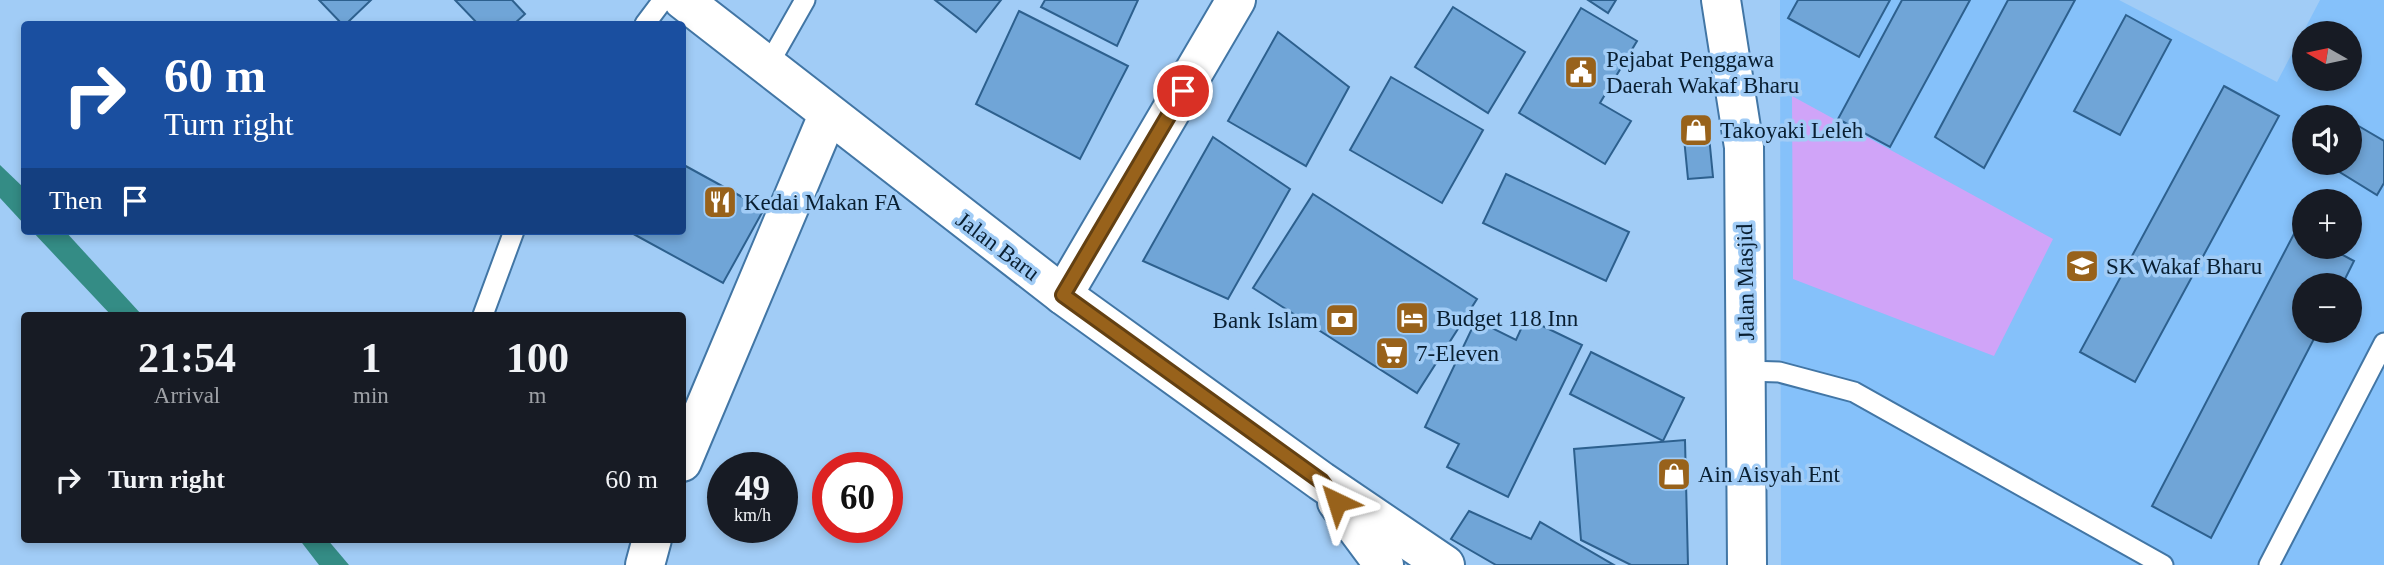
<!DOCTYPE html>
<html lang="en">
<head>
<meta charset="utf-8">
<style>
	body { margin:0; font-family:Georgia,serif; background:#20242c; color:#f1f3f6; height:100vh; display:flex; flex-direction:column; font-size:26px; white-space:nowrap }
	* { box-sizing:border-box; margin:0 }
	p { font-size:23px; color:#9ea1a6 }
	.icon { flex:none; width:38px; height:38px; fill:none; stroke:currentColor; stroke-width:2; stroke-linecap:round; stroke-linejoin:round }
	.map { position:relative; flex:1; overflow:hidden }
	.drawer { position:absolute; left:21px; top:312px; width:665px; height:231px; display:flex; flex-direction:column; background:#171b24; border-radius:7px; box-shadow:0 4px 10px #0003 }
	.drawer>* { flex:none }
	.banner { position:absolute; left:21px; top:21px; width:665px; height:214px; border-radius:7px; box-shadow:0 4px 10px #0003; background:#1a4fa0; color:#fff; overflow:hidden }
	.needle { width:46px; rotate:279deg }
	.tools { position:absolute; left:2292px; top:21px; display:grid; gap:14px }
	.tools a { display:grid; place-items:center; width:70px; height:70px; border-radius:50%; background:#171b24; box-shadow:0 4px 10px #0003; font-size:35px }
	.speed { position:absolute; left:707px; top:452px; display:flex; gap:14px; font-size:35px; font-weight:700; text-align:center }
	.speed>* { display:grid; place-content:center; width:91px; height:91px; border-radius:50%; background:#171b24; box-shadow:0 4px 10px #0003; line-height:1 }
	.speed small { font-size:18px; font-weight:400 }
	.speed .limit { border:10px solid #d22; background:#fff; color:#111 }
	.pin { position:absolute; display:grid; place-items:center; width:60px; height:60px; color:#fff; margin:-30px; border:4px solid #fff; border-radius:50%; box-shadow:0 2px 7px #0007 }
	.me { position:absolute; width:77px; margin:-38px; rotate:319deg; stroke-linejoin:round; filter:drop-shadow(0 0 5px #0008) }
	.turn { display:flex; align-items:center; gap:24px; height:147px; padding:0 28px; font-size:32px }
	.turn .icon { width:91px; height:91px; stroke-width:2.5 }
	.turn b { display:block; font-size:49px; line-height:60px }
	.then { display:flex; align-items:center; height:66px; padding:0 28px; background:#0003; gap:14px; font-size:26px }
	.eta { display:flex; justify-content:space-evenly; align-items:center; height:119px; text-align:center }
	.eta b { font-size:42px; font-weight:600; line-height:49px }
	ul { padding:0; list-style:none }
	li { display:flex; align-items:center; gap:21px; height:98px; padding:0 28px }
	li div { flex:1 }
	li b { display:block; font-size:26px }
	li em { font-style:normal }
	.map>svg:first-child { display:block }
	.built { fill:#85c1fa; fill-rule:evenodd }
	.green { fill:#d0a4f8 }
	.water { fill:#348c85 }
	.building { fill:#70a5d7; stroke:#2d608e; stroke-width:2 }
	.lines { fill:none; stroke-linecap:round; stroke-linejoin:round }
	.service-casing { stroke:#4276a5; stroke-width:23 }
	.minor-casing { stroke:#4276a5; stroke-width:42 }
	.tertiary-casing { stroke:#4276a5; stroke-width:42 }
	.primary-casing { stroke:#4276a5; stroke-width:42 }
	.service { stroke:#fff; stroke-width:19 }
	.minor { stroke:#fff; stroke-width:38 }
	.tertiary { stroke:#fff; stroke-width:38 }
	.primary { stroke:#fff; stroke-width:38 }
	.route-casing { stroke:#634012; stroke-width:18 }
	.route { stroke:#98621b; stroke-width:12 }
	.labels { text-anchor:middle; stroke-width:7; stroke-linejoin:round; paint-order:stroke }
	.poi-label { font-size:23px; fill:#091f32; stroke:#a1ccf6; text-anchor:start }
	.street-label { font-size:23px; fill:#091f32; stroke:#a1ccf6 }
</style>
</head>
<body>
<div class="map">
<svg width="2384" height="565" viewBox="0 0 2384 565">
	<rect width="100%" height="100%" fill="#a1ccf6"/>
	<path class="built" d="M1780,0H2119L2277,82L2320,0H2384V565H1781ZM2305,33H2350V79H2305ZM2305,117H2350V163H2305ZM2305,201H2350V247H2305ZM2305,285H2350V331H2305Z"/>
	<path class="green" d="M1792,96L2053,239L1994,356L1793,279Z"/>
	<g class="water">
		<path d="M0,165L24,188V224L0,198Z"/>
		<path d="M32,231H65L142,315H111Z"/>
		<path d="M299,539H327L349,565H319Z"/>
	</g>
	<g class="building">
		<path d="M319,0H371L346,24H342Z"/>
		<path d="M455,0H512L525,14L514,24H478Z"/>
		<path d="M935,0H1001L976,32Z"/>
		<path d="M1045,0H1138L1117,46L1041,7Z"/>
		<path d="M1588,0H1616L1608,13Z"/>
		<path d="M1798,0H1890L1859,57L1788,18Z"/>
		<path d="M1902,0H1970L1890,147L1838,119Z"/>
		<path d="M2008,0H2075L1984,168L1935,137Z"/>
		<path d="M1453,7L1525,52L1488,113L1415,67Z"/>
		<path d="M1581,8L1637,41L1600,103L1631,121L1605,164L1519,113Z"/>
		<path d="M1019,11L1128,66L1080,159L976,104Z"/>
		<path d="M2126,15L2171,40L2120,135L2074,111Z"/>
		<path d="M1278,32L1349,87L1306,166L1228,121Z"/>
		<path d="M1391,77L1483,130L1442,203L1350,150Z"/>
		<path d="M2224,86L2279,116L2135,382L2080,352Z"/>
		<path d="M2350,121L2384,141V183L2377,195L2325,163H2350Z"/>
		<path d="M1708,122L1709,136L1684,138L1683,124Z"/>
		<path d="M1709,136L1713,177L1688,179L1684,138Z"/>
		<path d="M1213,137L1290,189L1228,299L1143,261Z"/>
		<path d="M682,164L764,209L723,283L628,231H682Z"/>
		<path d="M1506,174L1629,232L1606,281L1483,223Z"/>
		<path d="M1313,194L1477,299L1417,393L1253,288Z"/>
		<path d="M2296,230L2305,235V247H2328L2354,261L2342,285H2305V331H2318L2211,538L2152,506Z"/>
		<path d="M1526,318L1582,345L1508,497L1447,467L1459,444L1425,427L1476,320L1516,340Z"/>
		<path d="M1591,352L1684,398L1663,441L1570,394Z"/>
		<path d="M1685,440L1688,565H1631L1581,540L1574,449Z"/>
		<path d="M1469,511L1531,539L1540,522L1614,565H1496L1451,539Z"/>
	</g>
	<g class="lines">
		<g class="service-casing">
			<g id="service">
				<path d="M645,24L663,0"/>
				<path d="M767,67L805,0"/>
				<path d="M483,315L514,231"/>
				<path d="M1747,371L1779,372L1854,392L2163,565"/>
				<path d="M2269,565L2384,343"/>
			</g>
		</g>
		<g class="minor-casing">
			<g id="minor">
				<path d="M1063,295L1236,0"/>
				<path d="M682,462L828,115"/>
				<path d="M645,565L652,539"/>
			</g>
		</g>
		<g class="tertiary-casing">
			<path id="tertiary" d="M1721,0L1744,147L1747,565"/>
		</g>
		<g class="primary-casing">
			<g id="primary">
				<path d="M683,0L1063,295L1321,481L1445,565"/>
				<path d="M1337,502L1384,565"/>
			</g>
		</g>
		<use href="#service" class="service"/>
		<use href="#minor" class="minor"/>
		<use href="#tertiary" class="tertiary"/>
		<use href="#primary" class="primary"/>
	</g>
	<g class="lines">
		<g class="route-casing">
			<path id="route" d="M1183,91L1063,295L1321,481L1337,502"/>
		</g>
		<use href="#route" class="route"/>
	</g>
	<defs>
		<g id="civic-square" transform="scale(1.75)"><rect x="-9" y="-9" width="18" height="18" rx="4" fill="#98621b" stroke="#a1ccf6"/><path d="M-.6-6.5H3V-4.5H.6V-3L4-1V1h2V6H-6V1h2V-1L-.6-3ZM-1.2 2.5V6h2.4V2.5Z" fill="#fff"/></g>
		<g id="shop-square" transform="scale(1.75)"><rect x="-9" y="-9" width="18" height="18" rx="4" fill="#98621b" stroke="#a1ccf6"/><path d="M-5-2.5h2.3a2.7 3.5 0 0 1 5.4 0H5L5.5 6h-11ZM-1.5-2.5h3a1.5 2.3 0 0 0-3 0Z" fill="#fff"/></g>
		<g id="restaurant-square" transform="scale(1.75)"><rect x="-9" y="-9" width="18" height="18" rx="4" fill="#98621b" stroke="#a1ccf6"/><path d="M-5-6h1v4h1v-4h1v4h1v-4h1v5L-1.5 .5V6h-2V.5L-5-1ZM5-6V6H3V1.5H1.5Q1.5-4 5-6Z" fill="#fff"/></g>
		<g id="school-square" transform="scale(1.75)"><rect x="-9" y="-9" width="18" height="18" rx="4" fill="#98621b" stroke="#a1ccf6"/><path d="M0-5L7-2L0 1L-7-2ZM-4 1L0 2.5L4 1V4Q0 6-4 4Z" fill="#fff"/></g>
		<g id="hotel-square" transform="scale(1.75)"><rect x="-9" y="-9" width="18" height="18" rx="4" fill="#98621b" stroke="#a1ccf6"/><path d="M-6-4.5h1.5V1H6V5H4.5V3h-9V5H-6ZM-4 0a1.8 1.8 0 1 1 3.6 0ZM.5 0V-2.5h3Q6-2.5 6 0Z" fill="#fff"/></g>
		<g id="bank-square" transform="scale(1.75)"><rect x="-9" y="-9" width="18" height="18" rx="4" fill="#98621b" stroke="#a1ccf6"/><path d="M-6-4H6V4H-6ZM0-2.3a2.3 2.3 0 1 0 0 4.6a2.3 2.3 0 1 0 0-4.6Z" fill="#fff"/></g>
		<g id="supermarket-square" transform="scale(1.75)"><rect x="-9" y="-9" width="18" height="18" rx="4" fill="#98621b" stroke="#a1ccf6"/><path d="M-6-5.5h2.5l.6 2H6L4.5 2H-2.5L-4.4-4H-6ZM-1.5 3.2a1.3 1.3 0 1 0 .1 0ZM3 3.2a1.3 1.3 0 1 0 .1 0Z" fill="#fff"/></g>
	</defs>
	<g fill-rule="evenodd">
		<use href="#civic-square" x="1581" y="72"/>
		<use href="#shop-square" x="1696" y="130"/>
		<use href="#restaurant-square" x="720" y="202"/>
		<use href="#school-square" x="2082" y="266"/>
		<use href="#hotel-square" x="1412" y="318"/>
		<use href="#bank-square" x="1342" y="320"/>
		<use href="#supermarket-square" x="1392" y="353"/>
		<use href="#shop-square" x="1674" y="474"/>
	</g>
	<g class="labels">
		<g class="poi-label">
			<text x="1606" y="67">Pejabat Penggawa<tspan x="1606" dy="26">Daerah Wakaf Bharu</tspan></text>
			<text x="1720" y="138">Takoyaki Leleh</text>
			<text x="744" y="210">Kedai Makan FA</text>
			<text x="2106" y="274">SK Wakaf Bharu</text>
			<text x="1436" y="326">Budget 118 Inn</text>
			<text x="1318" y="328" text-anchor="end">Bank Islam</text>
			<text x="1416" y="361">7-Eleven</text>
			<text x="1698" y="482">Ain Aisyah Ent</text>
		</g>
		<g class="street-label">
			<text transform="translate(998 246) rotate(37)" y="8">Jalan Baru</text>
			<text transform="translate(1745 282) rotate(-91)" y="8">Jalan Masjid</text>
		</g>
	</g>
</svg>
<div class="tools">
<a><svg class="needle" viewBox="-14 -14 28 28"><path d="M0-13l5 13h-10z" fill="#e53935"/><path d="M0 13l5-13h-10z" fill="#9ea1a6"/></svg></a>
<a><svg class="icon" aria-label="sound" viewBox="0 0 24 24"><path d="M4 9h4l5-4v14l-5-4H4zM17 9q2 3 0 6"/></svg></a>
<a>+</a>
<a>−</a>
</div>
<div class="speed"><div>49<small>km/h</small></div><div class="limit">60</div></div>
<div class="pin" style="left:1183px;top:91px;background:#d93025"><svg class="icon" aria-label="arrive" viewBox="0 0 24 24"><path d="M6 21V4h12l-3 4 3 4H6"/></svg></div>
<svg class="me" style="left:1337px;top:502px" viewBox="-20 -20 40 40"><path d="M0-17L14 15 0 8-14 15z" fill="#98621b" stroke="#fff" stroke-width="4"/></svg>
<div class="banner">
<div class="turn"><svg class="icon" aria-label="right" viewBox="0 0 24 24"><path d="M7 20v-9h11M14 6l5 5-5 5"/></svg><div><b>60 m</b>Turn right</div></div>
<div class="then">Then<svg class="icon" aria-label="arrive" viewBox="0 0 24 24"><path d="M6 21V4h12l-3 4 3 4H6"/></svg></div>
</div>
<section class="drawer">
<div class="eta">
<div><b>21:54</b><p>Arrival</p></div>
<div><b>1</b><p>min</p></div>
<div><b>100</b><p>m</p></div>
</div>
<ul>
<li><svg class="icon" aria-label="right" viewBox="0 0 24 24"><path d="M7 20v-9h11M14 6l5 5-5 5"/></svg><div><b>Turn right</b></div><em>60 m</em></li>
</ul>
</section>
</div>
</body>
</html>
